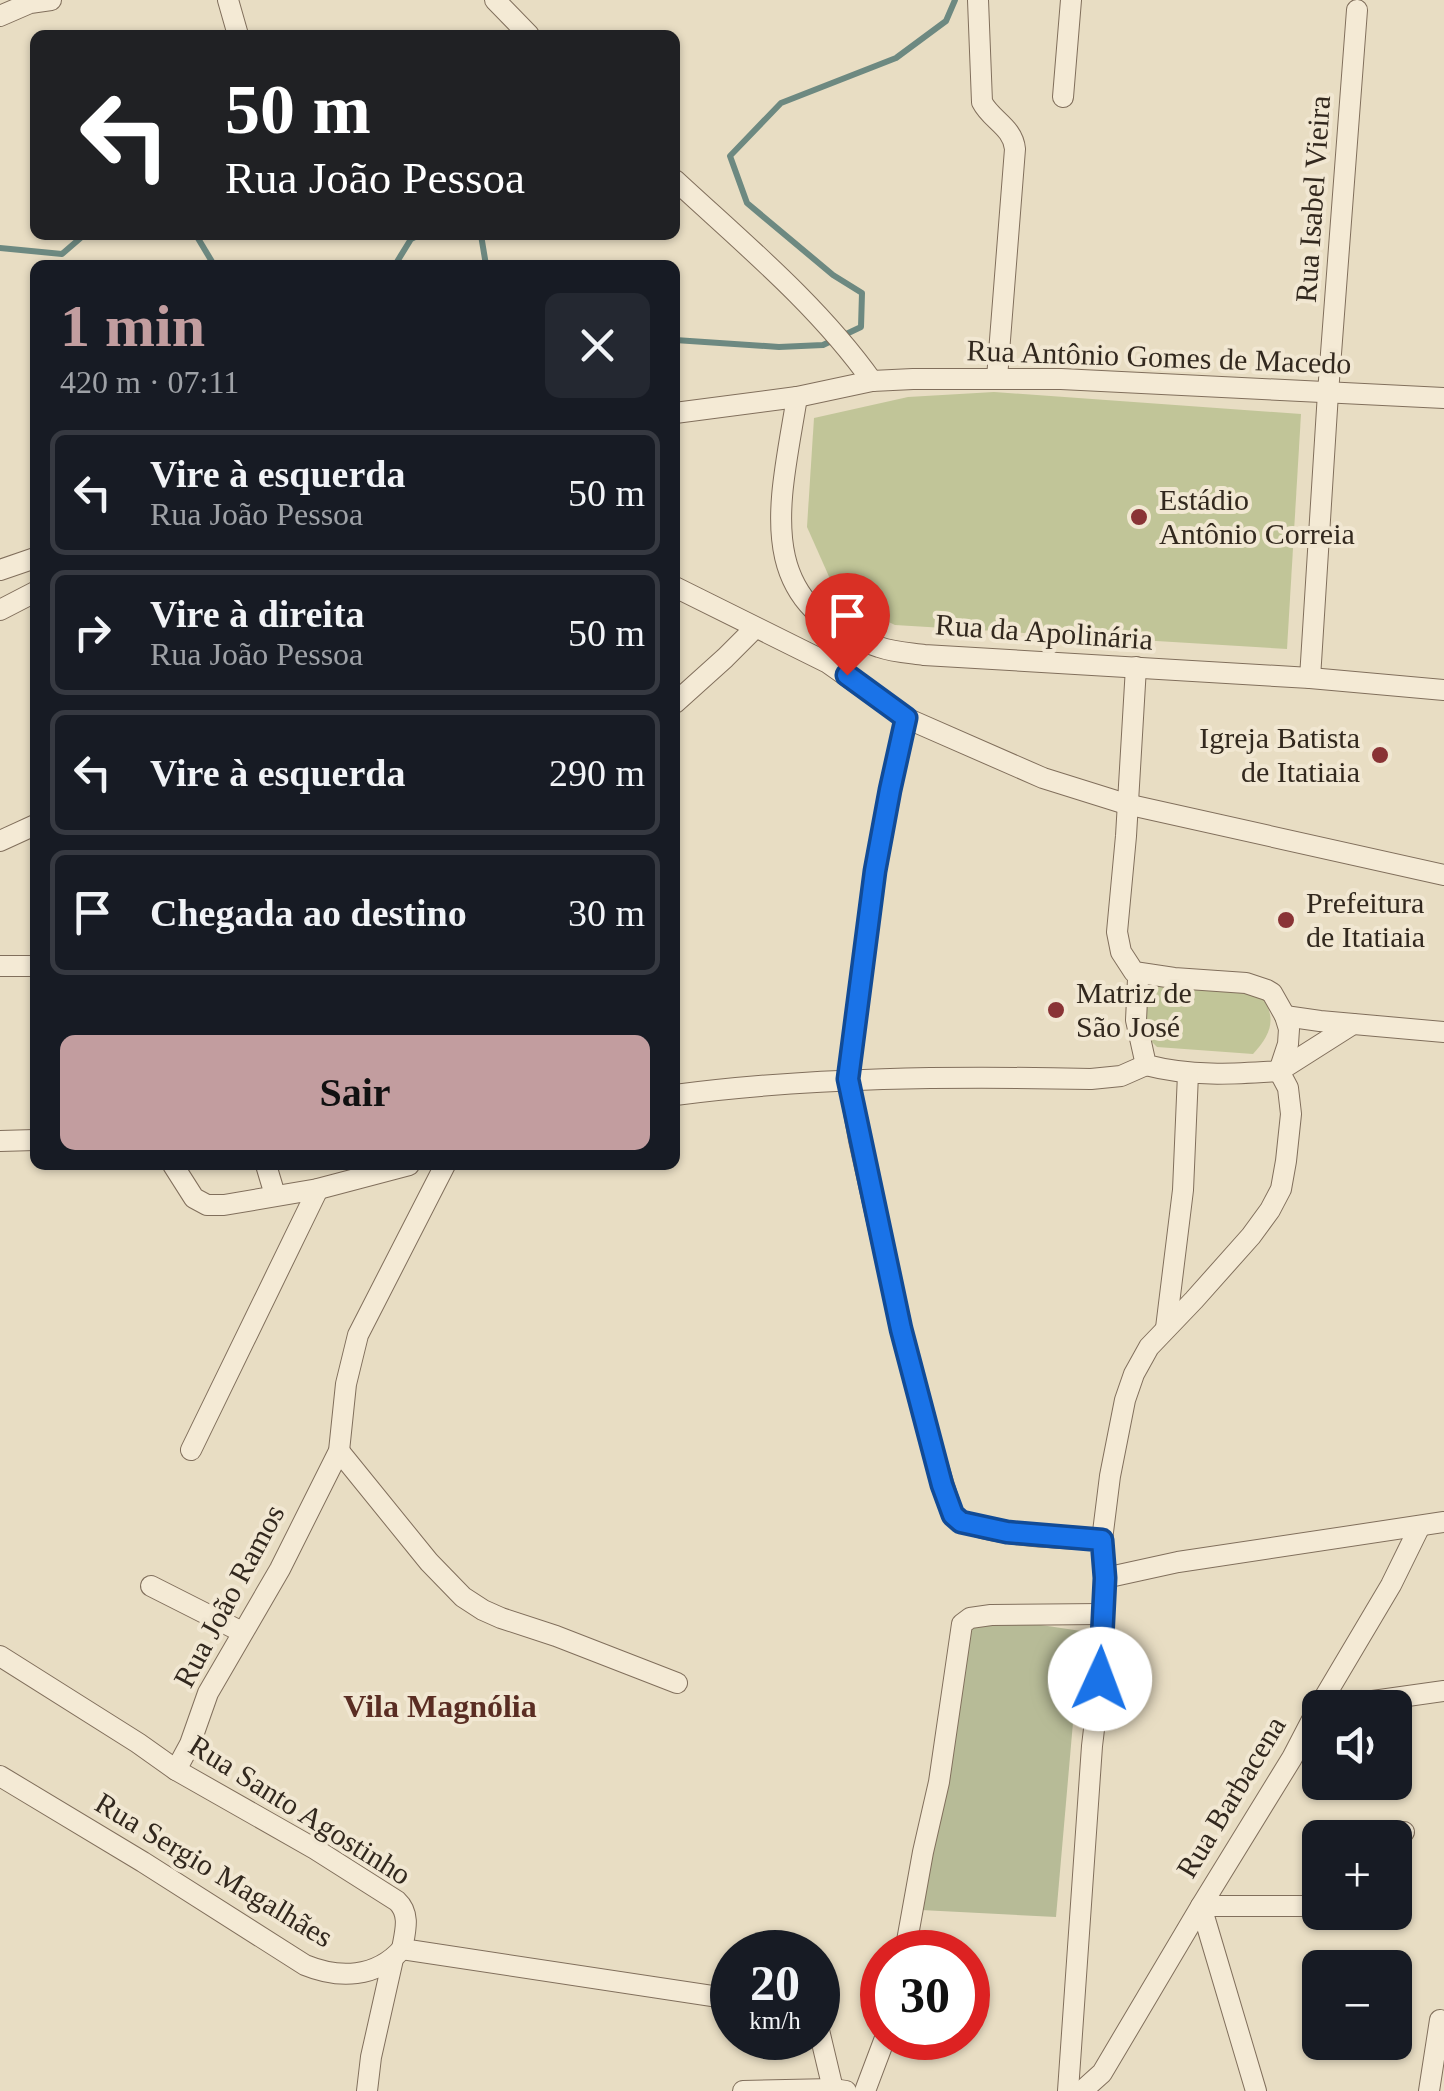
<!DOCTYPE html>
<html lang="pt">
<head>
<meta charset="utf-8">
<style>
	body { margin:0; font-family:"Times New Roman",serif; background:#242831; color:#f1f3f6; height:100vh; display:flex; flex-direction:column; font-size:38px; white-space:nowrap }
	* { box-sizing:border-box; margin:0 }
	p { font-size:32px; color:#9ea1a6 }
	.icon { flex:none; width:55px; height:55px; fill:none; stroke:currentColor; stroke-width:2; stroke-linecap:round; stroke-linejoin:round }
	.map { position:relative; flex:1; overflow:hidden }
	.side { position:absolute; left:30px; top:260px; width:650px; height:910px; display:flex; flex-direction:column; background:#171b24; border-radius:15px; box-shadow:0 2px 8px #0004 }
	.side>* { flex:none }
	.banner { position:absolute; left:30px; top:30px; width:650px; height:210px; border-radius:15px; box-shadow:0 2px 8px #0004; background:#202124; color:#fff; overflow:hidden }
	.tools { position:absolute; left:1302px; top:1690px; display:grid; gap:20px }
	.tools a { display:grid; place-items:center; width:110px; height:110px; border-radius:15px; background:#171b24; box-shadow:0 2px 8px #0004; font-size:50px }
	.speed { position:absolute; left:710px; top:1930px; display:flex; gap:20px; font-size:50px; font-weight:700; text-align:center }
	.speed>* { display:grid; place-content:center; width:130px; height:130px; border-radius:50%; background:#171b24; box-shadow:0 2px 8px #0004; line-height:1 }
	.speed small { font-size:25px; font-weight:400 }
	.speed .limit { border:15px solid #d22; background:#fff; color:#111 }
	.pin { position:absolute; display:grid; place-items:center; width:85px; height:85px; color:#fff; margin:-102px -42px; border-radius:50% 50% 50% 0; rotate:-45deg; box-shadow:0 0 10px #0007 }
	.pin .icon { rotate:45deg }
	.me { position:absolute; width:110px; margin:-55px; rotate:2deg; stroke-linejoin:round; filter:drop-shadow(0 0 8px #0008) }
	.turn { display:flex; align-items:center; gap:35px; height:210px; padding:0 30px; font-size:45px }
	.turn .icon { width:130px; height:130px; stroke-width:2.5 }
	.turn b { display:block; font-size:70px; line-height:85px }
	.round { display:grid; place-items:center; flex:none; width:105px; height:105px; border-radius:15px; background:#242831 }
	.headline { display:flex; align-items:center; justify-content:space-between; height:170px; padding:0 30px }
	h1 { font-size:60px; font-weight:800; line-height:75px; color:#c29d9f }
	.action { display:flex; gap:20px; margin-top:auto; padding:20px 30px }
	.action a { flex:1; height:115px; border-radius:15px; background:#c29d9f; color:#111; font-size:40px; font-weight:800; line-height:115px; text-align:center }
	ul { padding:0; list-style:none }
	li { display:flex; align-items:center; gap:30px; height:125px; margin:0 20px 15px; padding:0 10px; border:5px solid #363941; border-radius:15px }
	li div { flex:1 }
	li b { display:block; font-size:38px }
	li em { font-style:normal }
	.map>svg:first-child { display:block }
	.green { fill:#c1c598 }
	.cemetery { fill:#b7bb97 }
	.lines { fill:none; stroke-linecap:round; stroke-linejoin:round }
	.stream { stroke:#6d8981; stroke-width:6 }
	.street-casing { stroke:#816f5c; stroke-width:22 }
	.street { stroke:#f4ead5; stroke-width:20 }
	.route-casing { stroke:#114b97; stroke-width:25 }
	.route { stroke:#1a73e8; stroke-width:18 }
	.poi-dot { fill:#893335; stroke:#f1e7d2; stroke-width:4 }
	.labels { text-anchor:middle; stroke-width:8; stroke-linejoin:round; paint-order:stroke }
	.street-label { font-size:30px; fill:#32281e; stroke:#f1e7d2 }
	.poi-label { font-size:30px; fill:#32281e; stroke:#f1e7d2; text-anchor:start }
	.neighbourhood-label { font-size:32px; font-weight:bold; fill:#5a2d23; stroke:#f1e7d2 }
</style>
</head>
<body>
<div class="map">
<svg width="1444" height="2091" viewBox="0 0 1444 2091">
	<rect width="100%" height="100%" fill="#e8ddc3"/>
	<g class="green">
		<path d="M994,392L1301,414L1287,649L895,625L839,599L807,527L814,418L908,397Z"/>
		<path d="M1159,983L1257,992C1278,1014 1273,1033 1253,1054L1157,1047L1143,1033V995Z"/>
	</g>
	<path class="cemetery" d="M969,1614L1081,1631L1056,1917L921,1910Z"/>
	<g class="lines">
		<g class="stream">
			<path d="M196,235L214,265"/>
			<path d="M481,235L486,265"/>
			<path d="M0,248L62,254L84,235"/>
			<path d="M395,265L411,239L419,235"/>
			<path d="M675,340L779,347L823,345L861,327L862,293L833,275L747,203L730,156L781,103L896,58L946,21L955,0"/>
		</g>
		<g class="street-casing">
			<g id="street">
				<path d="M228,0L238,35"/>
				<path d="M495,0L529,35"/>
				<path d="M978,0L982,102C991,120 1013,127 1015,149L997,378"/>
				<path d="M0,16L30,3L51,0"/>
				<path d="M1063,97L1071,0"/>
				<path d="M675,180C743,243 818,305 872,381"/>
				<path d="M797,397C780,503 749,604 879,647C893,652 910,653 924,655L1310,678L1444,690"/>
				<path d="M675,413L797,397L872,381L913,379H1061L1444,398"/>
				<path d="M0,570L35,558"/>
				<path d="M675,587L828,663L906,718L1043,778L1126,804L1444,875"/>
				<path d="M0,610L35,592"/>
				<path d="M1136,667L1126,836L1117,932L1121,952L1134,972L1174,978L1246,983L1267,990L1272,993L1285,1016L1289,1029L1288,1044L1279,1071C1233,1074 1192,1077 1146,1065L1136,1020L1138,979L1141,974"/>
				<path d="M1310,678L1328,393L1357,10"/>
				<path d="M675,703L725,658L755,628"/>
				<path d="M906,718L890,790L875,871L848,1079L859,1140L901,1329L930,1440L953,1515C977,1537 1068,1538 1102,1540"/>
				<path d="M0,841L35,825"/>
				<path d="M0,966H35"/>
				<path d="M1285,1016L1320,1021L1444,1032"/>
				<path d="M675,1095C813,1077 952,1076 1091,1079L1121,1076L1146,1065"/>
				<path d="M0,1141L35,1140"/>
				<path d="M173,1165L194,1198L207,1205H224L318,1189L409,1165"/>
				<path d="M266,1165L275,1195"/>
				<path d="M1166,1328L1183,1190L1188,1074"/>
				<path d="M191,1450L318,1189"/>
				<path d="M339,1451L429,1562L463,1597L483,1610L501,1618L556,1636L677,1683"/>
				<path d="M1105,1578L1178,1562L1444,1522"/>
				<path d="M151,1586L242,1632"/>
				<path d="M0,1656L138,1743L176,1770L315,1849L397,1901C411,1914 405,1932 402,1949L732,1999"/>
				<path d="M1323,1708L1444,1691"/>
				<path d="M176,1770L190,1744L208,1693L280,1569L339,1451L346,1384L358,1335L445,1165"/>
				<path d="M0,1776L143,1862L305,1965C339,1979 376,1978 402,1949"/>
				<path d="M1395,1844L1404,1832"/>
				<path d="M905,1952L923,1852L939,1782L962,1624L970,1618L991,1615L1102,1614"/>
				<path d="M818,2026L833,2089L836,2091"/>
				<path d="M367,2091L371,2057L393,1959"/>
				<path d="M743,2091L833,2089L846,2091"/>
				<path d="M865,2091L885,2038"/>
				<path d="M1068,2091L1092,1746L1100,1679L1105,1578L1102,1540L1110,1476L1125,1400L1134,1374L1149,1347L1194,1300L1251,1236L1270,1210L1281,1189L1286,1161L1291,1114L1288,1088L1279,1071L1353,1024"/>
				<path d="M1082,2091L1102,2073L1201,1906L1292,1758L1318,1708L1391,1585L1420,1526"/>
				<path d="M1256,2091L1201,1906H1320"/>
				<path d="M1429,2091L1440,2020"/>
			</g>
		</g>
		<use href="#street" class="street"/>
	</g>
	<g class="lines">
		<g class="route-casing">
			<path id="route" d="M847,675L906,718L890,790L875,871L848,1079L901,1329L942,1485L953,1515L961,1522L1007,1532L1102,1540L1105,1578L1100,1679"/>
		</g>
		<use href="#route" class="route"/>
	</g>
	<g class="poi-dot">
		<circle cx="1139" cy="517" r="10"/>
		<circle cx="1380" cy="755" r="10"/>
		<circle cx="1286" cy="920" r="10"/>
		<circle cx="1056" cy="1010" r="10"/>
	</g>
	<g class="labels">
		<g class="street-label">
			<text transform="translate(1313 199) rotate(-86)" y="10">Rua Isabel Vieira</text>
			<text transform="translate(1159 357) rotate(2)" y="10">Rua Antônio Gomes de Macedo</text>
			<text transform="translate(1044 632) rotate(4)" y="10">Rua da Apolinária</text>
			<text transform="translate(229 1596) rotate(-62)" y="10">Rua João Ramos</text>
			<text transform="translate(1231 1797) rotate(-59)" y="10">Rua Barbacena</text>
			<text transform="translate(300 1810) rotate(32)" y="10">Rua Santo Agostinho</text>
			<text transform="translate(214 1870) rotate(31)" y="10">Rua Sergio Magalhães</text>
		</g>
		<g class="poi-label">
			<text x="1159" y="510">Estádio<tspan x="1159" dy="34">Antônio Correia</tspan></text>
			<text x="1360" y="748" text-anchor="end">Igreja Batista<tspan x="1360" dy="34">de Itatiaia</tspan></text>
			<text x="1306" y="913">Prefeitura<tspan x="1306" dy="34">de Itatiaia</tspan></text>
			<text x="1076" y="1003">Matriz de<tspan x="1076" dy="34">São José</tspan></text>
		</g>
		<g class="neighbourhood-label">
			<text x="440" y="1717">Vila Magnólia</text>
		</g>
	</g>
</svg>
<div class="tools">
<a><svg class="icon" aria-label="sound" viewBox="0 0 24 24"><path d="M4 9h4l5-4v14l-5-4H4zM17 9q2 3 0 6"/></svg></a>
<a>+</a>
<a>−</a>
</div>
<div class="speed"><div>20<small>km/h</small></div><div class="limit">30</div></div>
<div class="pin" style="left:847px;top:675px;background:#d93025"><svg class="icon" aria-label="arrive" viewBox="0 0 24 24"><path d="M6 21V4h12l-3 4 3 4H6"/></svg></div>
<svg class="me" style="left:1100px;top:1679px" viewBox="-20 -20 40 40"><circle r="19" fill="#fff"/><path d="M0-13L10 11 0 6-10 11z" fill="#1a73e8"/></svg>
<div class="banner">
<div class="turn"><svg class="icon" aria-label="left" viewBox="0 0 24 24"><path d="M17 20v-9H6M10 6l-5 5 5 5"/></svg><div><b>50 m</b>Rua João Pessoa</div></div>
</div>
<section class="side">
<div class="headline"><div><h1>1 min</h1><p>420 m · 07:11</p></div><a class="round"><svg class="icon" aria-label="close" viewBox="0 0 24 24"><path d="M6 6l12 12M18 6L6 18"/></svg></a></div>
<ul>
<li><svg class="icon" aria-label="left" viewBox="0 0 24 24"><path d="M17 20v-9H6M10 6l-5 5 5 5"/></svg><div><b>Vire à esquerda</b><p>Rua João Pessoa</p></div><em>50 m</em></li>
<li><svg class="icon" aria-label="right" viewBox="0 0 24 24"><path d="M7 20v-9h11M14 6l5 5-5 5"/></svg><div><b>Vire à direita</b><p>Rua João Pessoa</p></div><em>50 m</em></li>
<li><svg class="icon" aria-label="left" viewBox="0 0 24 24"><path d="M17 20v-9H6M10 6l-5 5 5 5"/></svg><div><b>Vire à esquerda</b></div><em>290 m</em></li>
<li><svg class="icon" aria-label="arrive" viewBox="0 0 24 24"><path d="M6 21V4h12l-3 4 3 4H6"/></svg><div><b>Chegada ao destino</b></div><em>30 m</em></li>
</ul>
<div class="action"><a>Sair</a></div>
</section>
</div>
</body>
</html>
